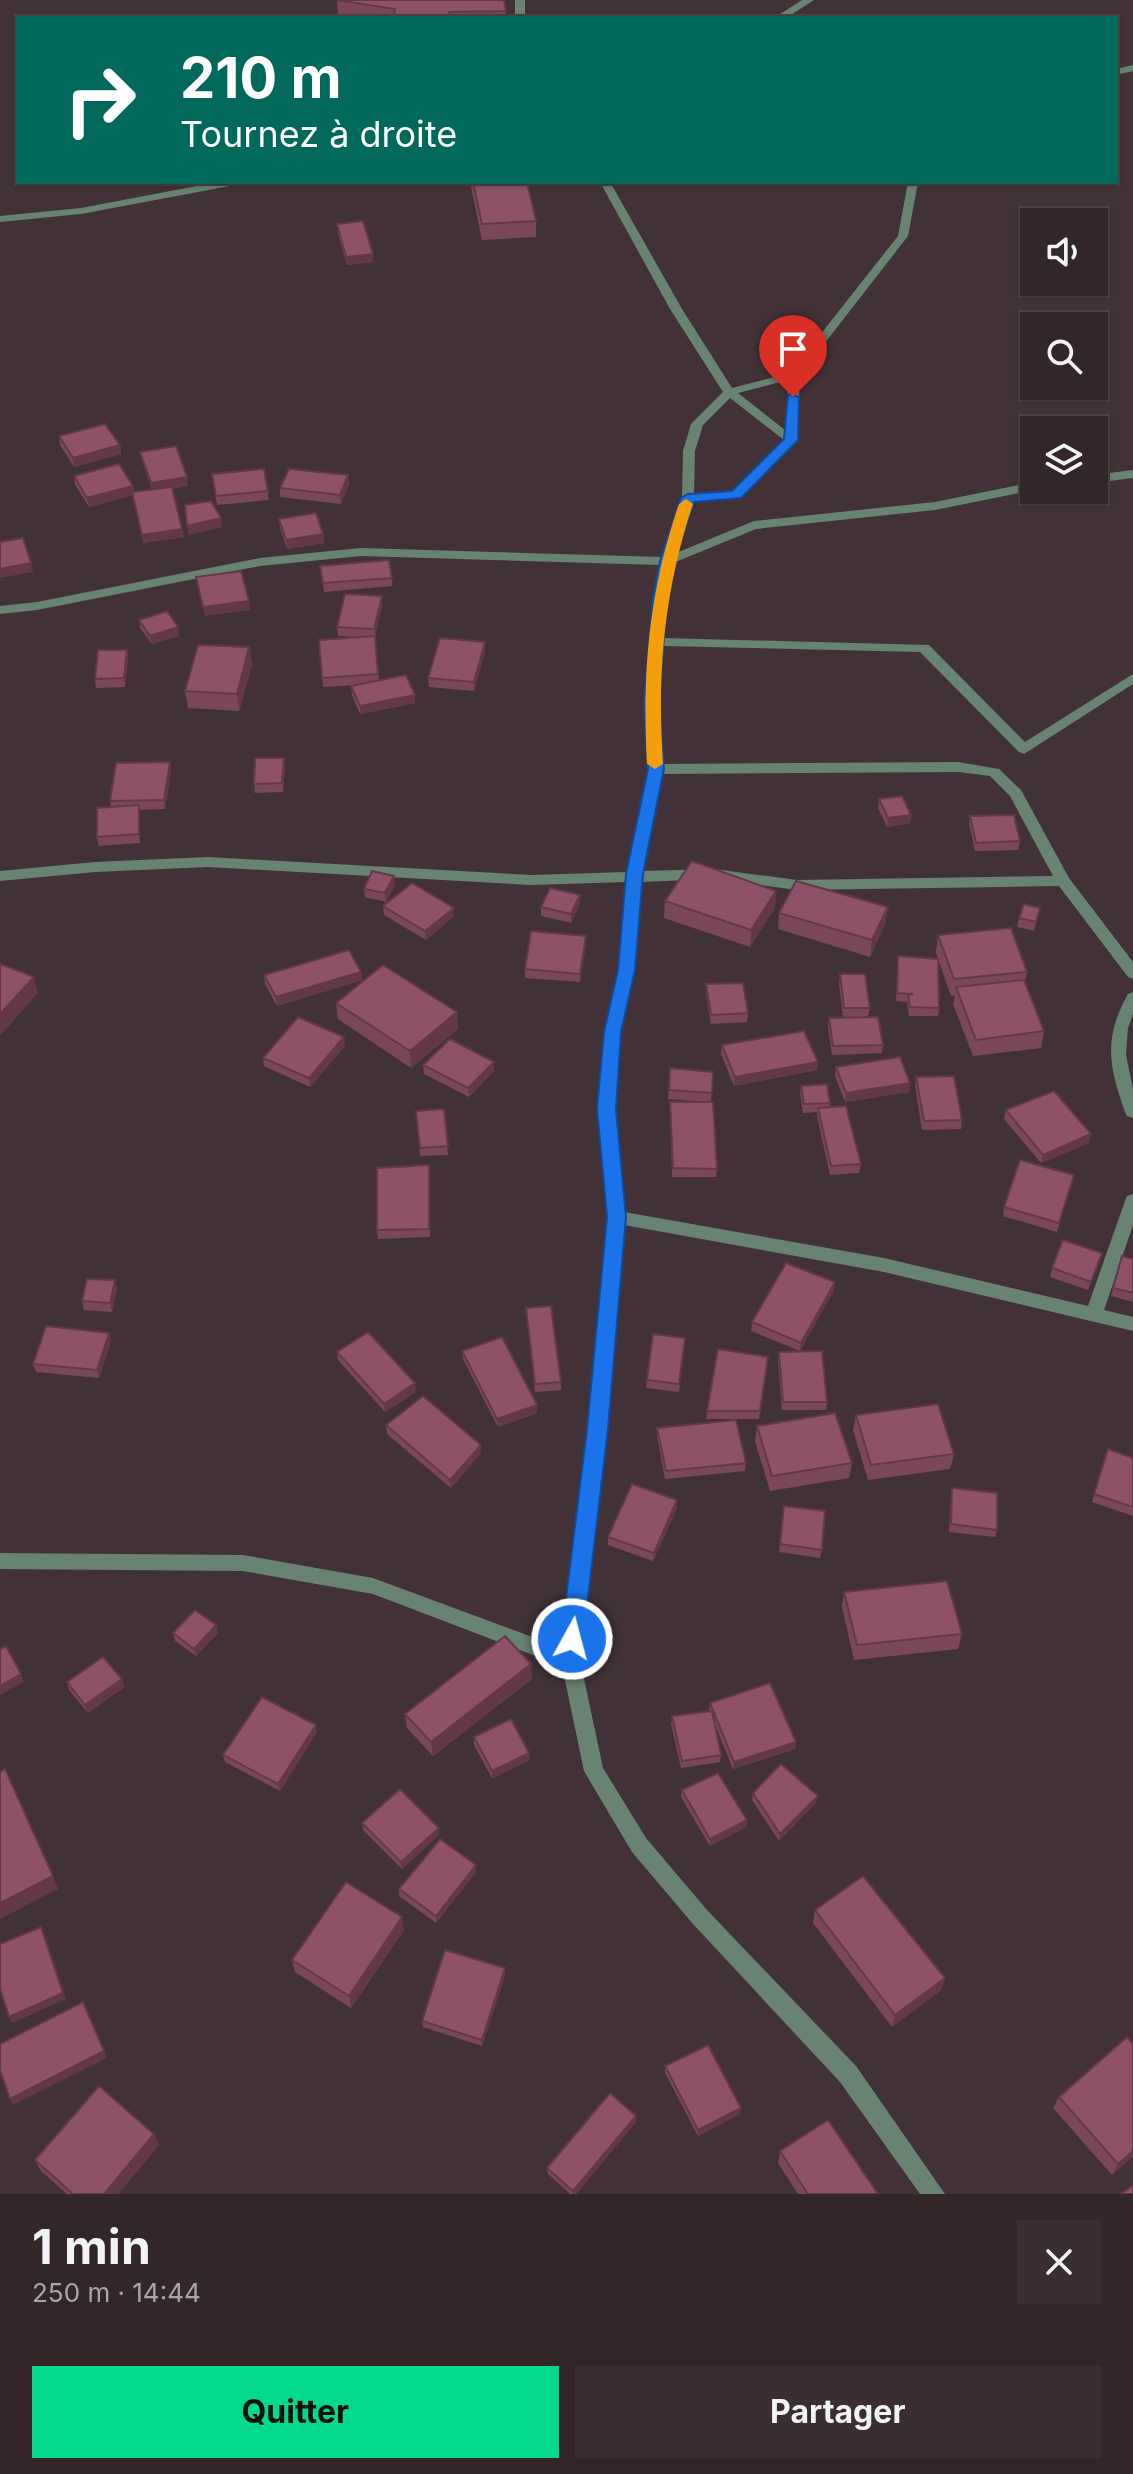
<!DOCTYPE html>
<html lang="fr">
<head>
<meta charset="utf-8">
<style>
	body { margin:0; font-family:Inter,sans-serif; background:#3a2e31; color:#f1f3f6; height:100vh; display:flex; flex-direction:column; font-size:30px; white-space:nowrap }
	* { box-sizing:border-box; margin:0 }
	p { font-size:26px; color:#a8a5a8 }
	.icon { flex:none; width:44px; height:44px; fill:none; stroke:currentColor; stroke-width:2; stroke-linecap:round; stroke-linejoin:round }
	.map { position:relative; height:2194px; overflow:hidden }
	.sheet { display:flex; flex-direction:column; background:#322629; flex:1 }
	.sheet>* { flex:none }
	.top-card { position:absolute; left:16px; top:16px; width:1102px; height:168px; border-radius:0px; box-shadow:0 2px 6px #0004,0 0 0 2px #4d4346; background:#00695c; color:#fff; overflow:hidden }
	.tools { position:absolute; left:1020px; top:208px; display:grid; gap:16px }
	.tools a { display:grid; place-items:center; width:88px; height:88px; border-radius:0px; background:#322629; box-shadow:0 2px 6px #0004,0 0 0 2px #4d4346; font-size:40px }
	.pin { position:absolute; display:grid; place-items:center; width:68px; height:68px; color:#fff; margin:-82px -34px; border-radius:50% 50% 50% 0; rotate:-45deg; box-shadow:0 0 8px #0007 }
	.pin .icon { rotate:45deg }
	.me { position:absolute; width:88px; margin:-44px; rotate:7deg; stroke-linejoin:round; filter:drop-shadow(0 0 6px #0008) }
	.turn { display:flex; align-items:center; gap:28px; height:168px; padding:0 32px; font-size:36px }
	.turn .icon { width:104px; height:104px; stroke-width:2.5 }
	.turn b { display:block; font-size:56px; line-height:68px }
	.round { display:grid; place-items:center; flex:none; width:84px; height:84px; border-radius:0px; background:#3a2e31 }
	.summary { display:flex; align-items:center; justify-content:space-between; height:136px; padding:0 32px }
	h1 { font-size:48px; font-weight:700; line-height:60px }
	.primary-button { display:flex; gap:16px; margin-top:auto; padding:16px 32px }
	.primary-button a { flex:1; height:92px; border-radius:0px; background:#03d98b; color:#111; font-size:32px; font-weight:700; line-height:92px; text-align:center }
	.primary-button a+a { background:#3a2e31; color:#f1f3f6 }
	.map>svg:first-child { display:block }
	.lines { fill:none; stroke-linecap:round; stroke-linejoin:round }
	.minor { fill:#698373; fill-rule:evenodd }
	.wall { fill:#794759 }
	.shaded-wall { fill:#633948 }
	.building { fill:#8d5267; stroke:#633948; stroke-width:2 }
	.route { fill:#1a73e8; stroke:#114b97; stroke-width:2 }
	.slow { fill:#f59e0b }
</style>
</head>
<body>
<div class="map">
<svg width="1133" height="2194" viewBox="0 0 1133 2194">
	<rect width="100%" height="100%" fill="#423237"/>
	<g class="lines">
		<g class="minor">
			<rect x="515" y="0" width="10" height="18"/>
			<path d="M802,0H814L786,18H774Z"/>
			<path d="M1133,65V71L1116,75V69Z"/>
			<path d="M218,182H240L235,185L81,214L0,222V216L81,208Z"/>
			<path d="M600,182H610L682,309L732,388L790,373L898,236L908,182H918L908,236L800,375L797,440L740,498L693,501L676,553L754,521L935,502L1034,482V490L935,510L756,529L673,563L663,638L929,645L1025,742L1133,674V684L1024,754L1019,752L920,652L663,646L658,705L663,764L958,762L999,769L1021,790L1069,878L1133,962V979L1128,977L1059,886L797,890L714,879L641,882L634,970L620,1032L615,1109L624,1212L884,1258L1088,1306L1125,1201L1127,1196L1133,1194V1225L1104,1310L1133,1317V1331L884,1272L624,1225L607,1429L580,1660L603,1768L646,1838L707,1910L856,2066L945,2194H920L840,2082L693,1924L632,1852L584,1771L562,1666L373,1594L243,1571L0,1569V1553L243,1555L373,1578L562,1648L589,1429L608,1217L599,1109L604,1032L618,970L626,882L531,885L208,867L95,872L0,881V871L95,862L208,857L531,875L627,872L649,769L644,705L653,598L660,565L361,556L260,566L37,610L0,614V606L37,602L260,558L361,548L662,557L682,498L683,451L691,424L723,392L670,309ZM788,380L785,430L738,393ZM730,398L784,440L732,491L694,494L695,451L703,425ZM958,772L990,776L1010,796L1053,876L797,880L714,869L642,871L662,774Z"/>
			<path d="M1133,470V478L1094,483V475Z"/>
			<path d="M1133,992V1014L1128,1028L1126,1055L1133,1089V1118L1127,1116L1125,1112C1109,1066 1103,1039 1128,994Z"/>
		</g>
	</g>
	<g class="wall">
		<path d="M337,1L506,11V18H353L338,16Z"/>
		<path d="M470,182H527L536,221V237L482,240Z"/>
		<path d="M337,224L373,254V262L347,265L338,233Z"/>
		<path d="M59,436L120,445L121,454L74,467L60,445Z"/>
		<path d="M140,452L188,486L172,488L184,537L143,543L133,495L89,507L75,485L74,476L133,486L134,492L152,489L142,461Z"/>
		<path d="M264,469L269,500L217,505L212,474Z"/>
		<path d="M348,475L349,484L341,504L280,497V488Z"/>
		<path d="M279,519L323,534L324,543L287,549L280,528Z"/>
		<path d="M320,566L392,578V586L324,592Z"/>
		<path d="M382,605L375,637L379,680L415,703L360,714L352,695L351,686L358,685L323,687L319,640L362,637L338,636L337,627Z"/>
		<path d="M139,620L179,636L152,644L140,628Z"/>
		<path d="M485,642V651L474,691L429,687L428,678Z"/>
		<path d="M249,647L252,664L239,711L188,708L185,691Z"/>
		<path d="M127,650L128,658L125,687L96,688L95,679Z"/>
		<path d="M284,758L285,766L283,792L255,793L254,784Z"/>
		<path d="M170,762L171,771L165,809L139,810L140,843L99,846L97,837L111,807L110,801Z"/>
		<path d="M879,799L911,815L910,823L887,827L878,808Z"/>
		<path d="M970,816L1020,841L1018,850L975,851L969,824Z"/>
		<path d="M395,885L386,902L365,897L364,889Z"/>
		<path d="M776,891L775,907L750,947L664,918L665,901Z"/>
		<path d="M580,903L571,923L541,916V907Z"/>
		<path d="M383,906L454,908V916L426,940L384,915Z"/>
		<path d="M888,907L885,924L870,957L778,929L779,913Z"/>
		<path d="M1040,908L1034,931L1017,927L1019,918Z"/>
		<path d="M938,935L1027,972L1025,982L1044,1031L1041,1048L973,1056L953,1004L955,996H951L938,959L939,1008L938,1016H909L907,1002L896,1001L898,956L938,959L936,952Z"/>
		<path d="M586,944L580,982L525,978V969Z"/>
		<path d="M361,972L362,980L277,1006L265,984L264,975Z"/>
		<path d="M840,974L870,1008L868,1017L883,1045L882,1053L832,1055L828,1027L829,1018L867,1017H843L839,983Z"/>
		<path d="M706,984L748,1013L747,1022L711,1024L706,993Z"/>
		<path d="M336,1003L457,1012L458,1029L411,1068L338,1019Z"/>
		<path d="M722,1045L818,1062L817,1070L734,1086L721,1054Z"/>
		<path d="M345,1046L310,1087L264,1066L263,1058Z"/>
		<path d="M423,1065L494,1071L469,1097L424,1074Z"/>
		<path d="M836,1067L910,1083L909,1092L845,1102L835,1076Z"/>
		<path d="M670,1068L713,1072L711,1102L717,1169L716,1177H672L670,1102H711L668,1099Z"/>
		<path d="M916,1077L962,1120L961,1129L922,1130L915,1085Z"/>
		<path d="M801,1086L830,1103V1107L861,1164L859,1173L830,1175L817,1116V1112L803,1113L800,1094Z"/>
		<path d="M444,1109L448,1155L420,1156L416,1111Z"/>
		<path d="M1006,1110L1091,1134L1089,1143L1041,1163L1004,1119Z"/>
		<path d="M429,1165L430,1237L378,1239L377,1230Z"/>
		<path d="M1074,1175L1057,1232L1003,1216L1004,1207Z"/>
		<path d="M1102,1253L1088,1290L1050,1277L1052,1268Z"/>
		<path d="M1122,1256L1133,1259V1302L1111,1296Z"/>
		<path d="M835,1282L834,1290L800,1351L751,1331L752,1322Z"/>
		<path d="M117,1288L112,1312L84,1310L82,1301Z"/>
		<path d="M526,1308L561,1382V1390L535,1392Z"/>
		<path d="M109,1333L111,1341L99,1378L36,1372L33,1364Z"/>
		<path d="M685,1338L679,1392L646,1388L647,1380Z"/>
		<path d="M462,1351L537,1413L498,1427L463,1359Z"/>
		<path d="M337,1352L416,1392L385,1412L338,1360Z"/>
		<path d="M779,1352L827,1402L826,1410H782L778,1360Z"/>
		<path d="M768,1357L759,1419H706L707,1411Z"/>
		<path d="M856,1415L954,1454L950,1469L868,1480L853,1430Z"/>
		<path d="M386,1425L481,1453L451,1488L387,1434Z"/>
		<path d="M757,1426L852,1463L849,1478L770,1491L755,1441Z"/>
		<path d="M657,1428L746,1463L745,1471L665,1479L657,1436Z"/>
		<path d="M1108,1449L1133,1458V1516L1092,1502Z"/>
		<path d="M952,1488L997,1530L995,1537L949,1532L951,1496Z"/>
		<path d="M784,1506L822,1550L820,1558L779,1552Z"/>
		<path d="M677,1508L653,1561L608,1545V1537Z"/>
		<path d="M844,1592L962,1634L958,1649L854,1660L842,1607Z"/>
		<path d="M173,1633H218L196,1656L175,1641Z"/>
		<path d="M532,1679L433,1756L407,1728L405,1714Z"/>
		<path d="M67,1682L124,1687L88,1713L69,1690Z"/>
		<path d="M710,1703L796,1742L795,1749L733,1769L714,1722L721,1755L720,1762L681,1768L671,1724L672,1716L709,1711Z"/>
		<path d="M317,1732L280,1791L225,1762L223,1755Z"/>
		<path d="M474,1737L529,1753L530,1760L492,1778L474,1745Z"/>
		<path d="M682,1790L747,1820L746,1827L710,1846L681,1797Z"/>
		<path d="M753,1793L816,1803L779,1841L752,1800Z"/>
		<path d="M362,1823L439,1828V1835L402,1869L363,1830Z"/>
		<path d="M476,1872L436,1923L399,1896V1889Z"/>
		<path d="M815,1910L945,1978L941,1990L892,2027L813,1923Z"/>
		<path d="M404,1930L351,2008L295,1972L292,1960Z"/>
		<path d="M505,1968V1975L482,2046L423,2027L422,2021Z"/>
		<path d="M1133,2044V2156L1112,2175L1053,2108L1059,2097Z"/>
		<path d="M665,2066L740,2114L698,2136L665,2073Z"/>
		<path d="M636,2116V2122L576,2194H570L548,2174L547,2168Z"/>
		<path d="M154,2134L159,2145L118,2194H67L41,2171L35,2160Z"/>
		<path d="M780,2151L878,2194H798L778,2163Z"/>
	</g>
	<g class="shaded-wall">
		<path d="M373,254V262L347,265L346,257Z"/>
		<path d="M120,445L121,454L74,467L73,458Z"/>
		<path d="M348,475L349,484L341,504L340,495Z"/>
		<path d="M187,477L188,486L152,492L151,483Z"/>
		<path d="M133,486L134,495L89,507L87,498Z"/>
		<path d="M221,518L222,527L189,535L187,526Z"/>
		<path d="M182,529L184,537L143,543L142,535Z"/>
		<path d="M323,534L324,543L287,549L286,540Z"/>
		<path d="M31,563L33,572L0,578V569Z"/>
		<path d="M382,596V605L375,637L374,629Z"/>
		<path d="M249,601L250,610L205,616L203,607Z"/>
		<path d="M178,627L179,636L152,644L150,636Z"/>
		<path d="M485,642V651L474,691V682Z"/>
		<path d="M249,647L252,664L239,711L237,694Z"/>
		<path d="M127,650L128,658L125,687L124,678Z"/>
		<path d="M415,695V703L360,714V706Z"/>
		<path d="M284,758L285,766L283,792L282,783Z"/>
		<path d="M170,762L171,771L165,809L164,800Z"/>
		<path d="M139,805L140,814V843L139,834Z"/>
		<path d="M911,815L910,823L887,827L888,818Z"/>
		<path d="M394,876L395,885L386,902L385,893Z"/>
		<path d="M776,891L775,907L750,947L751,930Z"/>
		<path d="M580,895V903L571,923V914Z"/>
		<path d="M888,907L885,924L870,957L872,940Z"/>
		<path d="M454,908V916L426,940L425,931Z"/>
		<path d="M586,936V944L580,982V974Z"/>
		<path d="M361,972L362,980L277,1006L276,997Z"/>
		<path d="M34,977L38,993L0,1036V1014Z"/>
		<path d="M457,1012L458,1029L411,1068L410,1051Z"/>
		<path d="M344,1037L345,1046L310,1087L309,1078Z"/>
		<path d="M494,1062V1071L469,1097L468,1088Z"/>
		<path d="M818,1062L817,1070L734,1086L735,1077Z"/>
		<path d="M910,1083L909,1092L845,1102L846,1093Z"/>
		<path d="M1091,1134L1089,1143L1041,1163L1043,1155Z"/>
		<path d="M115,1280L117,1288L112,1312L110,1303Z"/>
		<path d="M835,1282L834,1290L800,1351L801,1343Z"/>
		<path d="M109,1333L111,1341L99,1378L97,1370Z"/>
		<path d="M415,1383L416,1392L385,1412L384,1404Z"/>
		<path d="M537,1405V1413L498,1427L497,1419Z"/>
		<path d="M481,1445V1453L451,1488L450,1480Z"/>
		<path d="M677,1500V1508L653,1561L654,1553Z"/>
		<path d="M216,1625L218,1633L196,1656L194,1649Z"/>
		<path d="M531,1664L532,1679L433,1756L431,1742Z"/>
		<path d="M21,1674L24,1682L0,1695V1686Z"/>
		<path d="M122,1679L124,1687L88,1713L85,1705Z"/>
		<path d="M316,1725L317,1732L280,1791L278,1784Z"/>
		<path d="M796,1742L795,1749L733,1769L734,1762Z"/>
		<path d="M529,1753L530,1760L492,1778V1771Z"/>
		<path d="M818,1796L816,1803L779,1841L780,1834Z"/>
		<path d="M747,1820L746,1827L710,1846V1839Z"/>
		<path d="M439,1828V1835L402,1869L401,1862Z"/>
		<path d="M476,1865V1872L436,1923V1916Z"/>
		<path d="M53,1876L58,1889L0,1919V1903Z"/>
		<path d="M402,1917L404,1930L351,2008L349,1996Z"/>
		<path d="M44,1933L66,1999L12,2023L9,2017Z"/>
		<path d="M505,1968V1975L482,2046V2040Z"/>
		<path d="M945,1978L941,1990L892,2027L895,2015Z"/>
		<path d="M104,2051L107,2058L13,2105L10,2099Z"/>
		<path d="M741,2108L740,2114L698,2136V2130Z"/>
		<path d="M636,2116V2122L576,2194H573V2191Z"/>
		<path d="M154,2134L159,2145L118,2194H104Z"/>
		<path d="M1133,2151V2156L1112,2175L1118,2164Z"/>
	</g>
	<g class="building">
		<path d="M337,0H504L506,11L449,12V16L418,17L394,15L395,9Z"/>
		<path d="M473,182H527L536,221L482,224Z"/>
		<path d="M363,221L373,254L346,257L337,224Z"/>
		<path d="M105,424L120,445L73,458L59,436Z"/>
		<path d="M176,446L187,477L151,483L140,452Z"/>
		<path d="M119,464L133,486L87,498L74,476Z"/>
		<path d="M264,469L268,491L216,496L212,474Z"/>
		<path d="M289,469L348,475L340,495L280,488Z"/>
		<path d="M172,487L182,529L142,535L132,492Z"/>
		<path d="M211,501L221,518L187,526L185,505Z"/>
		<path d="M316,513L323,534L286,540L279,519Z"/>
		<path d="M23,538L31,563L0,569V542Z"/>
		<path d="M389,560L392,578L323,583L320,566Z"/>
		<path d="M241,571L249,601L203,607L196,577Z"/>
		<path d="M345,594L382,596L374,629L337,627Z"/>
		<path d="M167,611L178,627L150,636L139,620Z"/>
		<path d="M375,636L378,674L322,678L319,640Z"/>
		<path d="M440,638L485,642L474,682L428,678Z"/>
		<path d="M198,645L249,647L237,694L185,691Z"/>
		<path d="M98,650H127L124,678L95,679Z"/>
		<path d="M406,675L415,695L360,706L351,686Z"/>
		<path d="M255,758H284L282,783L254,784Z"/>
		<path d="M170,762L164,800L110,801L116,763Z"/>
		<path d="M902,796L911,815L888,818L879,799Z"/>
		<path d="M139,805V834L97,837V808Z"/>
		<path d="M1014,815L1020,841L976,843L970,816Z"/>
		<path d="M692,861L776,891L751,930L665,901Z"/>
		<path d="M372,871L394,876L385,893L364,889Z"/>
		<path d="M796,881L888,907L872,940L779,913Z"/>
		<path d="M412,883L454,908L425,931L383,906Z"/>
		<path d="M550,888L580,895L571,914L541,907Z"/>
		<path d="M1024,904L1040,908L1036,922L1019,918Z"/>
		<path d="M1011,928L1027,972L954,979L938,935Z"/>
		<path d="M531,931L586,936L580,974L525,969Z"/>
		<path d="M349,950L361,972L276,997L264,975Z"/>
		<path d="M898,956L938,959L939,1008L910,1007L908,995L913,994L897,993Z"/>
		<path d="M0,964L34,977L0,1014Z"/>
		<path d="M383,965L457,1012L410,1051L336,1003Z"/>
		<path d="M840,974H865L870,1008H844Z"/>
		<path d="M1024,980L1044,1031L976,1040L956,987Z"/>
		<path d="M743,983L748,1013L711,1015L706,984Z"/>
		<path d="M298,1017L344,1037L309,1078L263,1058Z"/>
		<path d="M878,1017L883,1045L833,1046L829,1018Z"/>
		<path d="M804,1031L818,1062L735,1077L722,1045Z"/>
		<path d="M450,1039L494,1062L468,1088L423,1065Z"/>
		<path d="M900,1057L910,1083L846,1093L836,1067Z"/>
		<path d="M670,1068L713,1072L712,1093L669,1090Z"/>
		<path d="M954,1076L962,1120L924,1121L916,1077Z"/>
		<path d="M827,1084L830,1103L804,1104L801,1086Z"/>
		<path d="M1054,1091L1091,1134L1043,1155L1006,1110Z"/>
		<path d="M670,1102H713L717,1169L673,1168Z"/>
		<path d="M846,1106L861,1164L831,1166L818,1108Z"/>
		<path d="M444,1109L448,1146L420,1148L416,1111Z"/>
		<path d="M1020,1160L1074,1175L1059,1223L1004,1207Z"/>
		<path d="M429,1165V1229L377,1230V1168Z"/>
		<path d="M1063,1240L1102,1253L1091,1282L1052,1268Z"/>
		<path d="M1122,1256L1133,1259V1293L1113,1288Z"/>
		<path d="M786,1263L835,1282L801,1343L752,1322Z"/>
		<path d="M87,1279L115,1280L110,1303L82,1301Z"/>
		<path d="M551,1306L561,1382L535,1384L526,1308Z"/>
		<path d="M46,1326L109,1333L97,1370L33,1364Z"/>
		<path d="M368,1332L415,1383L384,1404L337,1352Z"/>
		<path d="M653,1334L685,1338L679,1384L647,1380Z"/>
		<path d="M502,1337L537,1405L497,1419L462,1351Z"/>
		<path d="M718,1349L768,1357L760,1411H707Z"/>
		<path d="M822,1351L827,1402H783L779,1352Z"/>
		<path d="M423,1396L481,1445L450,1480L386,1425Z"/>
		<path d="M938,1404L954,1454L871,1465L856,1415Z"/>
		<path d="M835,1413L852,1463L772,1476L757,1426Z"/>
		<path d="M736,1420L746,1463L666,1471L657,1428Z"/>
		<path d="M1108,1449L1133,1458V1507L1094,1494Z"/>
		<path d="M632,1484L677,1500L654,1553L608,1537Z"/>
		<path d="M952,1488L997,1493V1530L951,1524Z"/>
		<path d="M784,1506L825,1511L822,1550L780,1544Z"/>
		<path d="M947,1581L962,1634L857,1645L844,1592Z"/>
		<path d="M195,1610L216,1625L194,1649L173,1633Z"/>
		<path d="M505,1636L531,1664L431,1742L405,1714Z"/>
		<path d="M6,1646L21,1674L0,1686V1649Z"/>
		<path d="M103,1657L122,1679L85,1705L67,1682Z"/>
		<path d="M770,1683L796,1742L734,1762L710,1703Z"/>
		<path d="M262,1697L316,1725L278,1784L223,1755Z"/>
		<path d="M712,1711L721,1755L682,1761L672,1716Z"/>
		<path d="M511,1719L529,1753L492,1771L474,1737Z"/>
		<path d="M781,1764L818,1796L780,1834L753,1793Z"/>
		<path d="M5,1769L53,1876L0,1903V1772Z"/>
		<path d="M718,1773L747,1820L710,1839L682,1790Z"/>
		<path d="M400,1789L439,1828L401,1862L362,1823Z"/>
		<path d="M440,1839L476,1865L436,1916L399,1889Z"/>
		<path d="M863,1876L945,1978L895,2015L815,1910Z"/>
		<path d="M346,1882L402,1917L349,1996L292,1960Z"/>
		<path d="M41,1927L63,1993L9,2017L0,1988V1944Z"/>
		<path d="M445,1950L505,1968L482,2040L422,2021Z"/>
		<path d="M83,2002L104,2051L10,2099L0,2070V2044Z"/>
		<path d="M1127,2037L1133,2044V2151L1118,2164L1059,2097Z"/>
		<path d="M708,2045L741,2108L698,2130L665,2066Z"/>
		<path d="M99,2086L154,2134L104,2194H73L35,2160Z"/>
		<path d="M610,2093L636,2116L573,2191L547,2168Z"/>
		<path d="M828,2120L878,2194H808L780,2151Z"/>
		<path d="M1133,2185V2194H1121Z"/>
	</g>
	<path class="route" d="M788,394L799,397L798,440L741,498L694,502L674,561L667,598L659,705L664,769L643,874L635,970L621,1032L616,1109L626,1217L608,1429L583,1639L580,1646L572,1648L565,1646L561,1639L587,1429L607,1217L597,1109L604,1032L618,970L626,874L648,769L644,705L653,598L660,561L681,498L688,494L732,491L784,439Z"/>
	<path class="slow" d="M686,499L693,504C664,591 657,672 663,764L655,769L647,764C642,672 649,591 679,504Z"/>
</svg>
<div class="tools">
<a><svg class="icon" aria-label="sound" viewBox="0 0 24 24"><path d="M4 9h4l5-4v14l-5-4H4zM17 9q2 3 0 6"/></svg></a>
<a><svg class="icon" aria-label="search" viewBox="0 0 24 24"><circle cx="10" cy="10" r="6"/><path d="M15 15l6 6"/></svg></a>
<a><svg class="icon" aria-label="layers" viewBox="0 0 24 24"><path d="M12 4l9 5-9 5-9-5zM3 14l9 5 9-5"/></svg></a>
</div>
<div class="pin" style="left:793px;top:397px;background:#d93025"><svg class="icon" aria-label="arrive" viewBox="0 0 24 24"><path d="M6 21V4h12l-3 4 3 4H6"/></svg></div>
<svg class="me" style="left:572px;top:1639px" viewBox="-20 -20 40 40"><circle r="17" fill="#1a73e8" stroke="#fff" stroke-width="3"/><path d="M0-11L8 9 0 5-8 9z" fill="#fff"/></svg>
<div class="top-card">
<div class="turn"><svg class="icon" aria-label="right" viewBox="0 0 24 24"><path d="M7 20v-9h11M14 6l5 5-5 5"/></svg><div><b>210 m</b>Tournez à droite</div></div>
</div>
</div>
<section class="sheet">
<div class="summary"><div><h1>1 min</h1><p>250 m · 14:44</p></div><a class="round"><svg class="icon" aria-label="close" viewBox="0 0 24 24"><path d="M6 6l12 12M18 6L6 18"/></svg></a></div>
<div class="primary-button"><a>Quitter</a><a>Partager</a></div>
</section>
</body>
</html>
